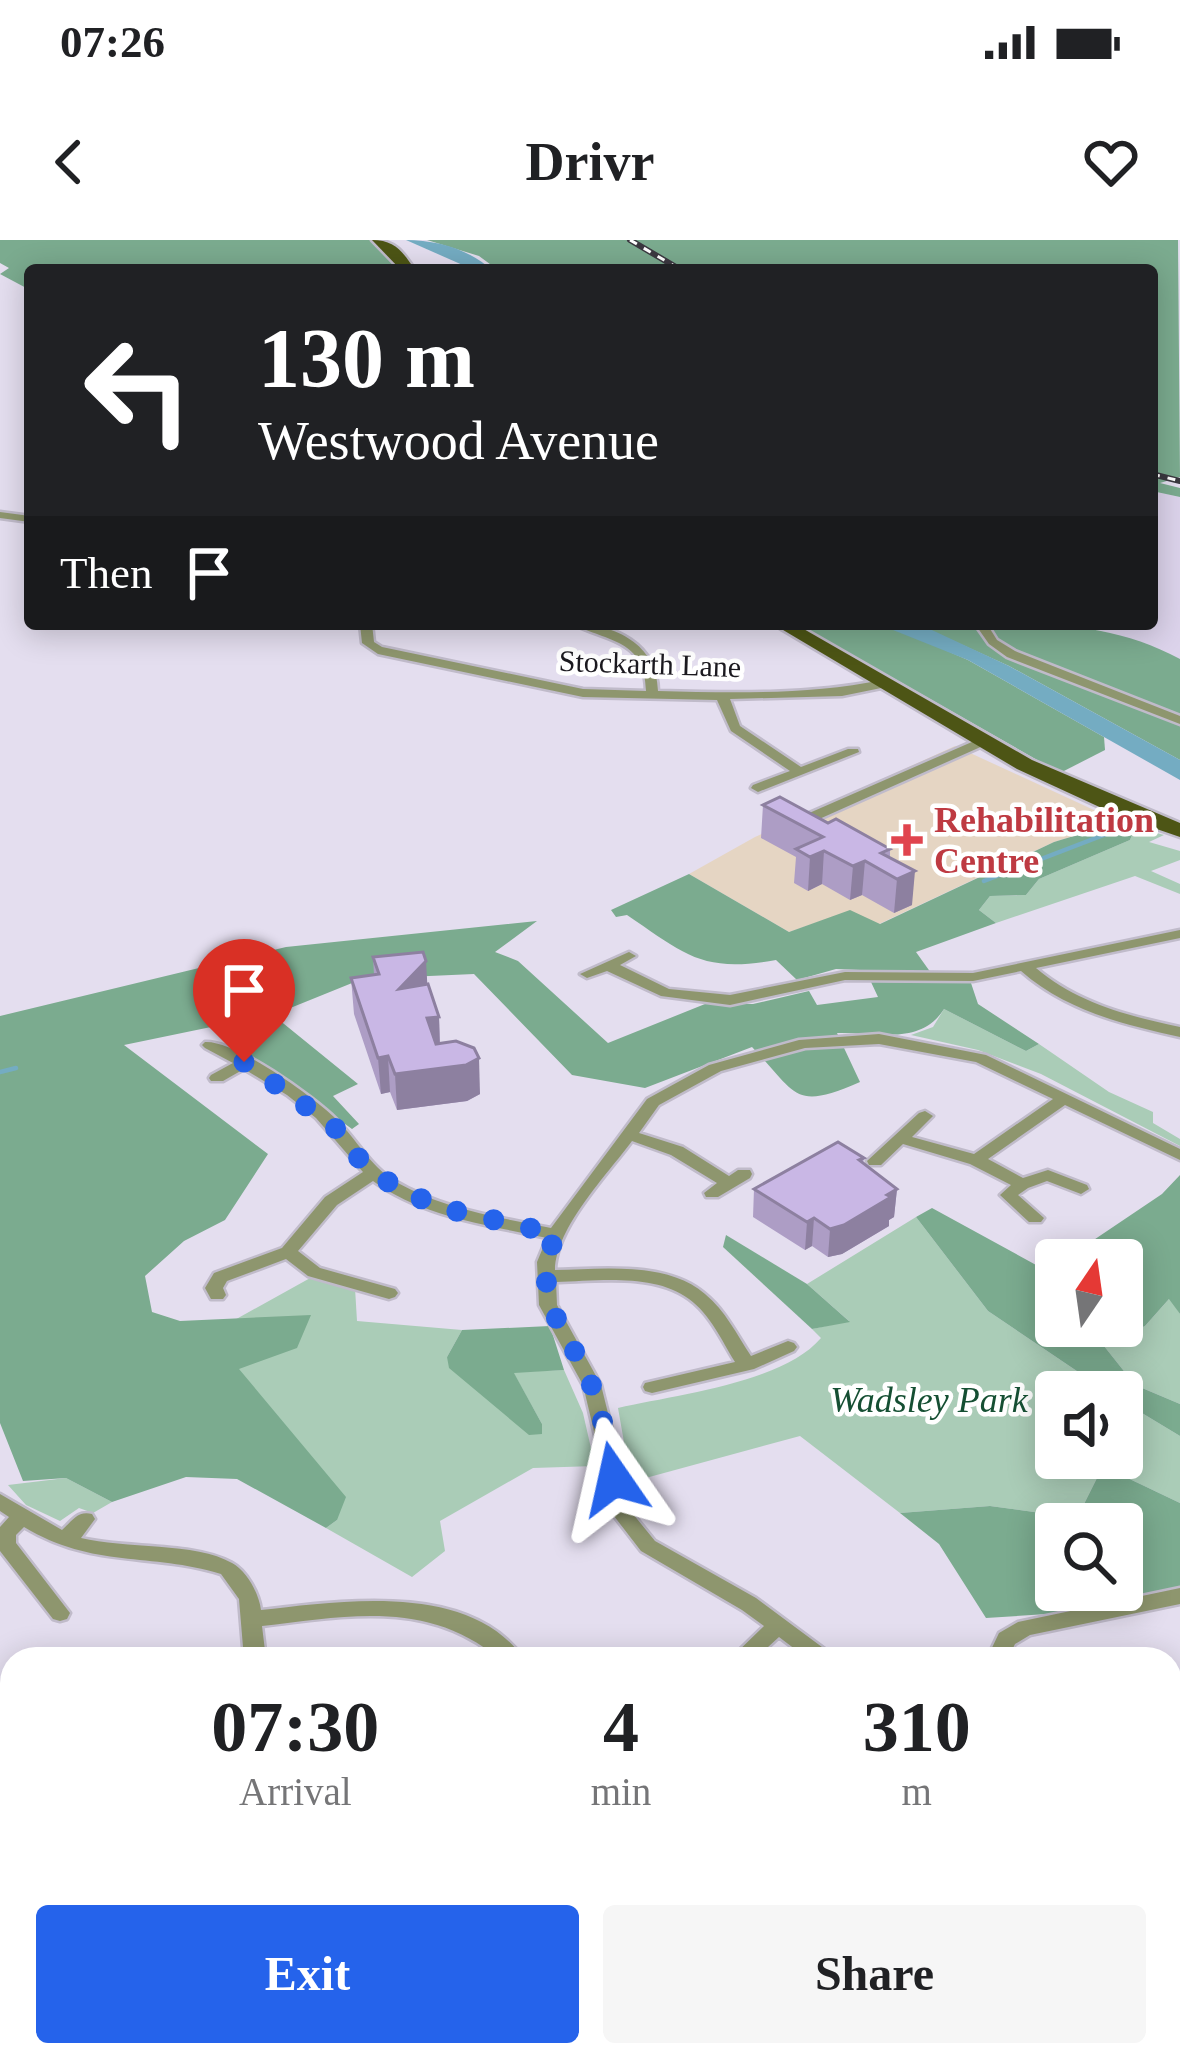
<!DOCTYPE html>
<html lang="en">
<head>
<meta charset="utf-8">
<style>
	body { margin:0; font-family:Georgia,serif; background:#f6f6f6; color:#202124; height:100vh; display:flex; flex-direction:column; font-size:45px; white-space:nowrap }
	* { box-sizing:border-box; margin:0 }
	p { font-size:39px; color:#757577 }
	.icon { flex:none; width:66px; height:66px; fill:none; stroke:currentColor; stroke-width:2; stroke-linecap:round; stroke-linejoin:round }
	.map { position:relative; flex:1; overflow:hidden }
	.panel { position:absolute; left:0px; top:1407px; width:1182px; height:420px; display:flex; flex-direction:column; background:#fff; border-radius:36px 36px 0 0; box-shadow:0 6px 30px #0003 }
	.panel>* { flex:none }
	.guide { position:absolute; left:24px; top:24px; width:1134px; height:366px; border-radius:12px; box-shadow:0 6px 30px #0003; background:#202124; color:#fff; overflow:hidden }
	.needle { width:78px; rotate:13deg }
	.controls { position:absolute; left:1035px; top:999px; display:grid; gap:24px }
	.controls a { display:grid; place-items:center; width:108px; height:108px; border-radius:12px; background:#fff; box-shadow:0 6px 30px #0003; font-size:60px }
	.pin { position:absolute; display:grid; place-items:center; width:102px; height:102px; color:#fff; margin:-123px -51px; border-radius:50% 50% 50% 0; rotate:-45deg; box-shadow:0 0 12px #0007 }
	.pin .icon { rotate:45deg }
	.me { position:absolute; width:132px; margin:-66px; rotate:349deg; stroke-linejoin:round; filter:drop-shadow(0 0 9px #0008) }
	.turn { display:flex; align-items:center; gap:42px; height:252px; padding:0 36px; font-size:54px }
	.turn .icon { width:156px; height:156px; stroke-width:2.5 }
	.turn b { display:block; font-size:84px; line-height:102px }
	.then { display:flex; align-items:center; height:114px; padding:0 36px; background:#0003; gap:24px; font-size:45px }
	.eta { display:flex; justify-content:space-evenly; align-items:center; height:204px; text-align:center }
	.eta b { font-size:72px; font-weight:700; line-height:84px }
	.primary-button { display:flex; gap:24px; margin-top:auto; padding:24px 36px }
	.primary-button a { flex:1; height:138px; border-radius:12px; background:#2563eb; color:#fff; font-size:48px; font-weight:700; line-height:138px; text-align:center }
	.primary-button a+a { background:#f6f6f6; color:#202124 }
	.status { display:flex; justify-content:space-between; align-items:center; height:84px; padding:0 60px; background:#fff; direction:ltr }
	.status svg { height:33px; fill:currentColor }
	header { display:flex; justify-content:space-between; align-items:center; height:156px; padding:0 36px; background:#fff; font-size:54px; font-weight:700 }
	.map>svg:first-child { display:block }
	.built { fill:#dcd3eb }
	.medical { fill:#e5d5c3 }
	.green { fill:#aaccb7 }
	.forest { fill:#7bab8f; fill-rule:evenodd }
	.water { fill:#74acc2 }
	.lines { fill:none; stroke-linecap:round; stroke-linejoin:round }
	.stream { stroke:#74acc2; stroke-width:4.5 }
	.river { fill:#74acc2; fill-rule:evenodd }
	.minor-casing { stroke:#c0bbca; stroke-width:5 }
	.tertiary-casing { stroke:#c0bbca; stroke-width:5 }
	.primary-casing { stroke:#c0bbca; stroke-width:5 }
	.minor { fill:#8e966e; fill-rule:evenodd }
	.tertiary { fill:#8e966e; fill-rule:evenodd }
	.primary { fill:#4d5515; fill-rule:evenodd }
	.rail-casing { stroke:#3b3840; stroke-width:6 }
	.rail { stroke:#fff; stroke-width:3; stroke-dasharray:8; stroke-linecap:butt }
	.wall { fill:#ad9dc5 }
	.shaded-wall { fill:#8d80a0 }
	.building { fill:#c9b7e5; stroke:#8d80a0; stroke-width:3 }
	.route { stroke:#2563eb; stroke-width:21; stroke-dasharray:0 37.8 }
	.health-dot { fill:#e0444e; stroke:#fff; stroke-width:4.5 }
	.labels { text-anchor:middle; stroke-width:9; stroke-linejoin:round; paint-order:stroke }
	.far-street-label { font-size:30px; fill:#1b191f; stroke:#fff }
	.health-label { font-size:36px; font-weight:bold; fill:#be3a42; stroke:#fff; text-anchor:start }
	.park-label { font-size:36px; font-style:italic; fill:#154f33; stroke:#fff }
</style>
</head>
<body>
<div class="status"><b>07:26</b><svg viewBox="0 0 49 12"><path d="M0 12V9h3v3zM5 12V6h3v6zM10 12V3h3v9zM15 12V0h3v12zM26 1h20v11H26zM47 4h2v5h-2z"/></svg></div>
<header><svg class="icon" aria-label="back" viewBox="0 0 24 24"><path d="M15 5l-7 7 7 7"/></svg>Drivr<svg class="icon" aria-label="heart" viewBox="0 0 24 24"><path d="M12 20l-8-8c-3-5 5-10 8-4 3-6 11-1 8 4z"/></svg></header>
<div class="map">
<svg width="1180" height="1827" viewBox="0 0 1180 1827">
	<rect width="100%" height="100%" fill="#e4deef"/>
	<path class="built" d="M1152,251L1180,257V419L1083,384H1152Z"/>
	<path class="medical" d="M955,506L1120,582L1054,602L879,684L850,671L789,692L689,634L755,597Z"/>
	<g class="green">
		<path d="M1135,587L1164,595L1149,602L1180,611V620L1151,631L1180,644V654L1135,636L996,683L979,670L990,656L1026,655L1039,639L1130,600Z"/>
		<path d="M944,769L1026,811L1039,804L1109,852L1153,872V883L1180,899V906L1041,834L978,810L911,795L933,787Z"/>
		<path d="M916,977L988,1071L1108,1152H1056V1218H1122V1161L1180,1196V1263L1115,1232L1097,1238L1077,1278L990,1266L900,1273L800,1196L631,1242L618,1168C675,1155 783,1143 821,1098L812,1089L849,1081L807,1044Z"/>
		<path d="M312,1037L355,1048L357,1081L462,1090L447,1117L542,1184L513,1132L564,1130L583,1173L595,1226L533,1228L440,1281L445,1311L412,1337L326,1288L337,1280L210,1108L310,1076L231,1082Z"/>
		<path d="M1170,1058L1180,1074V1164L1135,1145L1104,1106L1145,1086Z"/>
		<path d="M66,1238L112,1262L93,1273L79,1268L60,1281L26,1265L8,1245Z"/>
	</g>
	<g class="forest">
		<path d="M0,0H375L399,30H30V50L0,34L9,28L0,23Z"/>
		<path d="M427,0H1178L1180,237L1160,243L1180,248V257L1152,251V30H498L479,16Z"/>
		<path d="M798,384H878L899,390L968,420L1104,497L1105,510L1060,533Z"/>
		<path d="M916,384C1007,384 1098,374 1180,419V520L1009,426Z"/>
		<path d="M1120,582L1135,587L1130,600L1039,639L1026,655L990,656L979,670L996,683L916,712L931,733L836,729L797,740L776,720C702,733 686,715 627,675L616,677L611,670L689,634L789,692L850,670L880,684L1054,602Z"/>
		<path d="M537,681L495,712L518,721L608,803L705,764H753L809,751L817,765L878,757L871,742L971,743L978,764L1039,804L1026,811L944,769C921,806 876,792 837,793L860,842C793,871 798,855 752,807L645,848L572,835L474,734L362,739L273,775L358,844L333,856L359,884L352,889L211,787L124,805L268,914L225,980L184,1001L145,1036L152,1072L180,1081L311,1075L297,1108L239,1129L346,1257L337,1280L326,1288L237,1239L186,1237L112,1262L66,1238L23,1241L0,1183V776L286,707Z"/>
		<path d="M1180,935V1074L1169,1059L1145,1086L1104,1106L1135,1145L1180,1164V1196L1122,1161V1152H1108L988,1071L916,977L932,968L1047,1031L1056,1025V1086H1122V1020H1064L1162,954Z"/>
		<path d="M726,995L807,1044L850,1082L812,1089L723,1007Z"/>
		<path d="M550,1086L564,1130L514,1133L542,1184V1194L529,1195L449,1128L447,1117L462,1090Z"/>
		<path d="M1115,1232L1180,1263V1347L1062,1373L986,1378L939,1304L900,1273L990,1266L1077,1278L1097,1238ZM1056,1284H1122V1350H1056Z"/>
	</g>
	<path class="water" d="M878,384H919L1009,426L1180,520V540L968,420Z"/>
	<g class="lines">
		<g class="stream">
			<path d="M984,641L1122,588"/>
			<path d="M0,832L16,828"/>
		</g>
		<path class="river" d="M406,0C436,0 469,9 492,30H474Z"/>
		<g class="minor-casing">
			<g id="minor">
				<path d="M0,272L30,276V282L0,278Z"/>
				<path d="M360,384H372L374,402L382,407L583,449L646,451C645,399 608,402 573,384C615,384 657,404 658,451C732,453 809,455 882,440L888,444L886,447L842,456L730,459L740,486L801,527L848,509H858L859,512L758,552L751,548L753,545L790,531L731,491L717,460L583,457L378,414L362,403Z"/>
				<path d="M975,384H987L997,400L1015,411L1180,476V484L1007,417L989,404Z"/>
				<path d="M981,498L987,502L985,505L817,580L814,584L820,591L818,594H808L800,584L807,574Z"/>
				<path d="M1180,690V698L1036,728C1077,763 1128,776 1180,787V797C1122,784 1067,771 1021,731L973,741L845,740L730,765L661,756L607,731L587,738L580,734L629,712L636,716L620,725L669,749L730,755L845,732L973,733Z"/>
				<path d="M879,794L986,815L1180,909V920L1065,865L988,919L1023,938L1048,930L1087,945L1089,949L1081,954L1047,941L1028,948L1018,955L1044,978L1041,982H1029L1000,955L1011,945L970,924L903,904L881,925H869L867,921L919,873L925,871L933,876L912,897L974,914L1053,859L976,822L879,804L805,808L721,831L659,865L639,893L683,907L729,936L738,930H750L752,934L750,938L718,957H706L704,953L717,943L671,915L632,901C607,935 556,987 555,1030C602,1029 667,1021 705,1054C725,1070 737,1095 751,1116L788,1101L794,1103L797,1107L794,1111L754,1129L652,1153L645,1151L643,1147L645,1143L735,1122C722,1101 710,1074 689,1059C654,1033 597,1041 556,1042L557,1065L601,1145L633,1274L655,1301L756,1358L830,1413L834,1419H808L779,1397L755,1419H730L764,1386L742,1370L641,1311L614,1276L583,1145L539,1065L537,1022L547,998C488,985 423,977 373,941L337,965L298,1011L320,1028L395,1049L398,1053L395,1057L389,1059L308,1036L286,1019L227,1041L223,1048L226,1055L223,1059H211L205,1048L214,1033L282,1008L325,957L363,932L316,878L287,855L244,829L223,841H211L209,838L211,835L233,823L205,808L202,805L205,802C235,800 314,857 337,880C356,899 370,925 393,940C441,969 498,977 551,988L647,859L709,825L799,800Z"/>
				<path d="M0,1254L62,1290C72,1281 78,1270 92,1274L95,1279L81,1298C124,1309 196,1302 232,1323C247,1331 259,1354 261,1370C341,1361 470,1341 524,1419H499C429,1359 346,1376 262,1386L266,1419H244L239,1359L221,1334C150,1312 94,1329 24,1287L16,1295V1303L70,1373L67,1379L60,1381L53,1379L0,1311V1287L9,1277L0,1271Z"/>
				<path d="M1180,1348V1364L1030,1395L1015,1404L1008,1418H994L990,1412L999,1393L1018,1382Z"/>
				<path d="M1180,1483V1501L1170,1505V1487Z"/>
				<path d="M1170,1589L1180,1591V1611L1170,1607Z"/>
			</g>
		</g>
		<g class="tertiary-casing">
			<g id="tertiary">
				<path d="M0,1467L12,1472V1500L0,1495Z"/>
				<path d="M113,1815H145L149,1827H117Z"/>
			</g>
		</g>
		<g class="primary-casing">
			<g id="primary">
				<path d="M372,0C395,0 403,12 415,30H401Z"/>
				<path d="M773,384H795L1032,520L1180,583V597L1119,576L1017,529Z"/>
			</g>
		</g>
		<use href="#minor" class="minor"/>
		<use href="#tertiary" class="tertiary"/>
		<use href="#primary" class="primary"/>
		<g class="rail-casing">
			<g id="rail">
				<path d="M630,0L681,30"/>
				<path d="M1152,234L1180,241"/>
			</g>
		</g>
		<use href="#rail" class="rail"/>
	</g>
	<g class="wall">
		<path d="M763,565L828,583L890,609V617L912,665L894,673L862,655L850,660L822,644L808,651L794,643L796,617L761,598Z"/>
		<path d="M373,717L428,744L439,777L440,803L480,854L467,861L397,870L390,852L381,854L354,774L351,738L374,735Z"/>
		<path d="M864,918L863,923L897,949L894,977L889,980V986L842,1014L828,1017L812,1006L805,1010L753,977L754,949Z"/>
	</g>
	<g class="shaded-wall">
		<path d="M824,611L822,644L808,651L810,617Z"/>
		<path d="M865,621L862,655L850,660L853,626Z"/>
		<path d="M915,631L912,665L894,673L897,639Z"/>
		<path d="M426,721L428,756L399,749Z"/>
		<path d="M439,777L440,813L427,778Z"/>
		<path d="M388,816L390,852L381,854L378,818Z"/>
		<path d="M479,818L480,854L467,861L397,870L395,834Z"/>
		<path d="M897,949L894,977L889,980V986L842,1014L828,1017L830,989Z"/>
		<path d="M814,978L812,1006L805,1010L807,982Z"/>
	</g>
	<g class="building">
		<path d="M780,557L828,583L836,579L890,609L881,613L915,631L897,639L865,621L853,626L824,611L810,617L796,609L823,597L763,565Z"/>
		<path d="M423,712L426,721L399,749L428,744L439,777L427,778L436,804L456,801L474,808L479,818L466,825L395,834L388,816L378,818L351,738L379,734L373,717Z"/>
		<path d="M838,902L864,918L859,920L897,949L887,955L891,957L844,985L830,989L814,978L807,982L754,949Z"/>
	</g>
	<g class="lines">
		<path class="route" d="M244,822L334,886L349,910L398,950L451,970L556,994C527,1064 570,1089 593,1149C604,1177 607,1209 614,1239"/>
	</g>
	<path class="health-dot" d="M901 582h12v12h12v12h-12v12h-12v-12h-12v-12h12z"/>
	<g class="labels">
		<g class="far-street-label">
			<text transform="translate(650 424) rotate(2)" y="10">Stockarth Lane</text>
		</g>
		<g class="health-label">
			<text x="934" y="592">Rehabilitation<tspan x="934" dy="41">Centre</tspan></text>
		</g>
		<g class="park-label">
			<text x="929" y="1172">Wadsley Park</text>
		</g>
	</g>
</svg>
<div class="controls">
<a><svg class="needle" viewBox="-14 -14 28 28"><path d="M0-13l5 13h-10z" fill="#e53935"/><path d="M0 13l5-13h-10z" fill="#757577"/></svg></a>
<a><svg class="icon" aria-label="sound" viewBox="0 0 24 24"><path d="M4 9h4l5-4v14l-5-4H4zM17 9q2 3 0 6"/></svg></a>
<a><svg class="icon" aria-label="search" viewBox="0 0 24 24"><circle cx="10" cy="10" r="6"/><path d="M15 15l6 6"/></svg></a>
</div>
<div class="pin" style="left:244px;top:822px;background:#d93025"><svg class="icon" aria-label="arrive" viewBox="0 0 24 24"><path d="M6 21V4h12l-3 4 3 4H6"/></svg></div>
<svg class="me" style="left:614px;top:1239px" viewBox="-20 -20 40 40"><path d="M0-17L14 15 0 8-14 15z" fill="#2563eb" stroke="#fff" stroke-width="4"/></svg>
<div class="guide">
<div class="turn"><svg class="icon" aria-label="left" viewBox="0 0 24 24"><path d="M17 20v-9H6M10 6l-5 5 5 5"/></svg><div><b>130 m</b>Westwood Avenue</div></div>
<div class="then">Then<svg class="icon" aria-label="arrive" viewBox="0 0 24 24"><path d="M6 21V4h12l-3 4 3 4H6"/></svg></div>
</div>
<section class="panel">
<div class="eta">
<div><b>07:30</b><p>Arrival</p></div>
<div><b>4</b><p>min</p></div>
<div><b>310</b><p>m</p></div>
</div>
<div class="primary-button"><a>Exit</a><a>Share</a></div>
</section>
</div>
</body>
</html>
